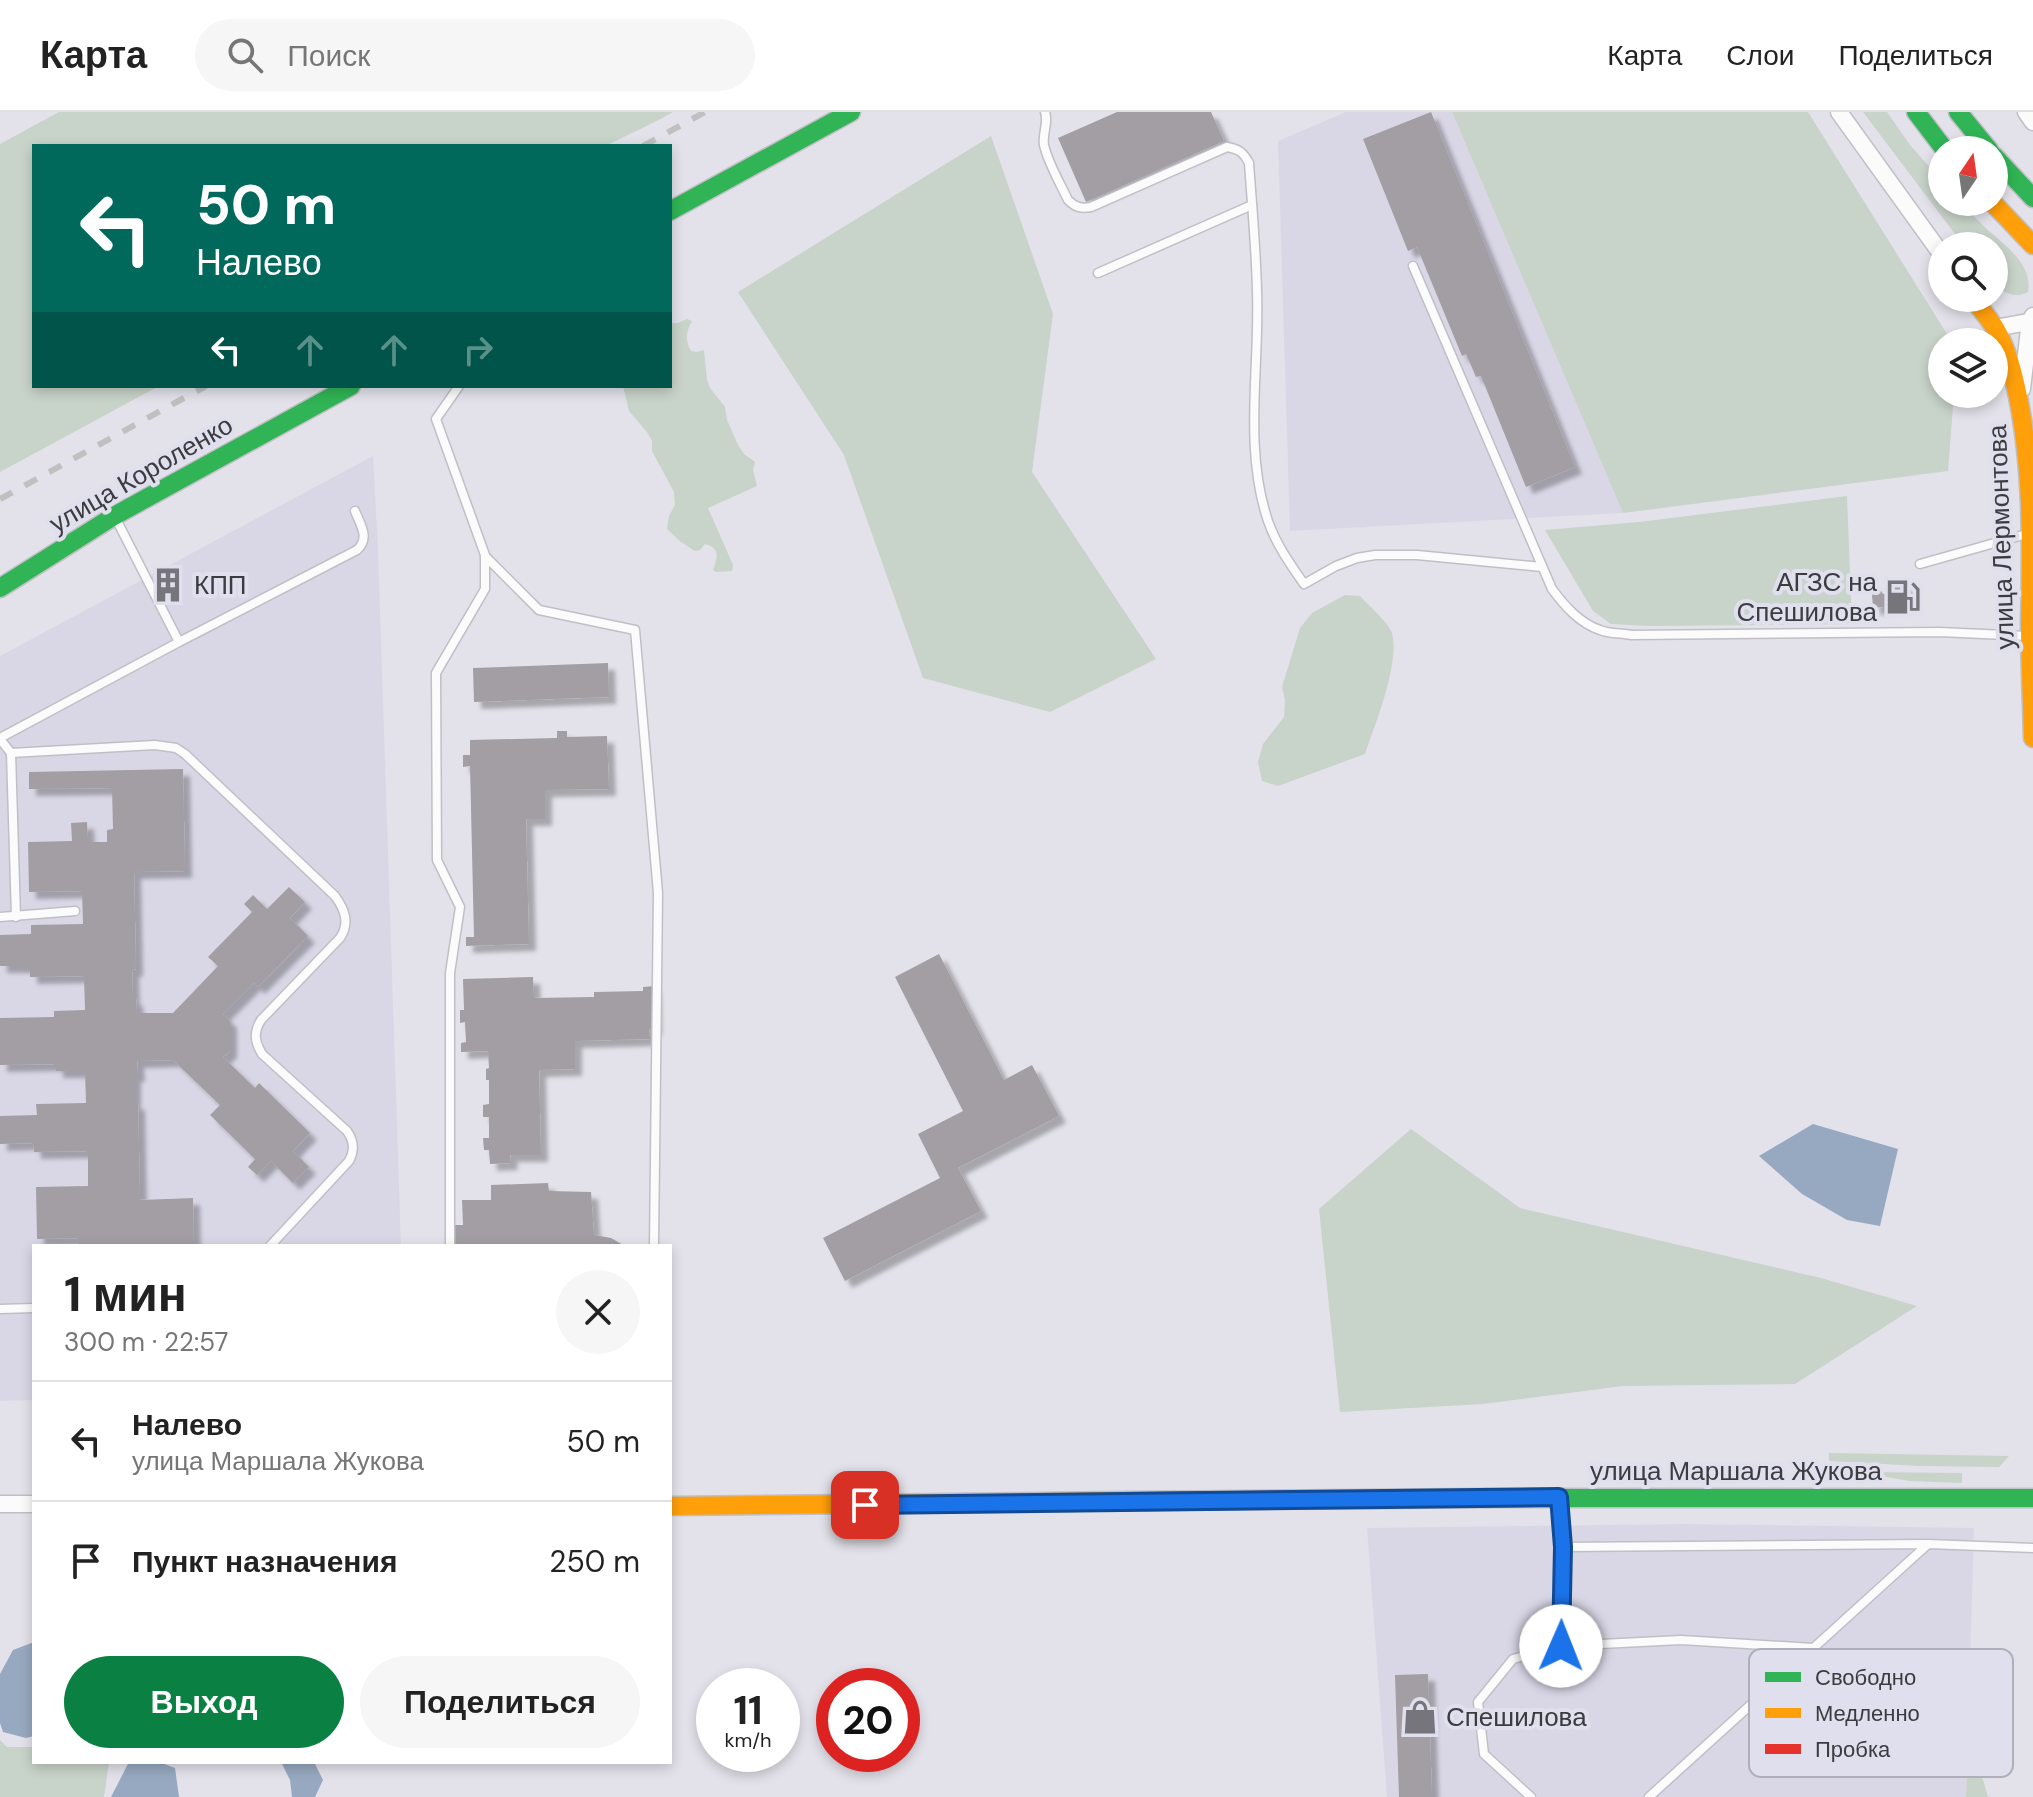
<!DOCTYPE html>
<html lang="ru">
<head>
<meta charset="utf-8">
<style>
	body { margin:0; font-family:"DM Sans",sans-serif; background:#f6f6f6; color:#222; height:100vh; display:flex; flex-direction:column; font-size:30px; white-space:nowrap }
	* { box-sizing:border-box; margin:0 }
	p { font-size:26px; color:#767676 }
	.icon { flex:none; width:44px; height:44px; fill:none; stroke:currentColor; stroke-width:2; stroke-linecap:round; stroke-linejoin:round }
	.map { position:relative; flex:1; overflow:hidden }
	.details { position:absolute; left:32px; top:1132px; width:640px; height:520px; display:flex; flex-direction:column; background:#fff; border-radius:0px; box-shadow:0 4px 12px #0003 }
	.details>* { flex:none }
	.banner { position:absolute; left:32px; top:32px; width:640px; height:244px; border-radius:0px; box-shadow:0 4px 12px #0003; background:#00695c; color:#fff; overflow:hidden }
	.needle { width:52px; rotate:13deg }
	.tools { position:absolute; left:1928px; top:24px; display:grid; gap:16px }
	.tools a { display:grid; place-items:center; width:80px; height:80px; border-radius:50%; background:#fff; box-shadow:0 4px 12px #0003; font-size:40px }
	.speed { position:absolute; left:696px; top:1556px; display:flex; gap:16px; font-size:40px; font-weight:700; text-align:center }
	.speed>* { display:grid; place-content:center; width:104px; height:104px; border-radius:50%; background:#fff; box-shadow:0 4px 12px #0003; line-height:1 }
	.speed small { font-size:20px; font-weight:400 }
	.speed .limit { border:12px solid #d22; background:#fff; color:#111 }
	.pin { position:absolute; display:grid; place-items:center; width:68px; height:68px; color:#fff; margin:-34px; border-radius:16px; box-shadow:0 4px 12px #0006 }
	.me { position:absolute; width:88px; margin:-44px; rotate:1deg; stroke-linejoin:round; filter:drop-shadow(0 0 6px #0008) }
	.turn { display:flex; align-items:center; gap:28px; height:168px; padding:0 32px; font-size:36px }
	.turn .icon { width:104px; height:104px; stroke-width:2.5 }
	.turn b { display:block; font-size:56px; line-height:68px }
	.lanes { display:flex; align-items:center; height:76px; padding:0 32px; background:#0003; justify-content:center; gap:40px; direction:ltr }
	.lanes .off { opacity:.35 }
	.round { display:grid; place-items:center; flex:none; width:84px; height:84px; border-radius:42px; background:#f6f6f6 }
	.head { display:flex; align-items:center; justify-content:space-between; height:136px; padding:0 32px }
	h1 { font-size:48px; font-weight:700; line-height:60px }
	.primary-button { display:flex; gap:16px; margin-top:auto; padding:16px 32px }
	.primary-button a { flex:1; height:92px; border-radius:48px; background:#0b8043; color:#fff; font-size:32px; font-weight:700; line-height:92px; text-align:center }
	.primary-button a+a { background:#f6f6f6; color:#222 }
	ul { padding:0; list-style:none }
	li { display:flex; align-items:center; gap:24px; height:120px; padding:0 32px; border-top:2px solid #e0e0e0 }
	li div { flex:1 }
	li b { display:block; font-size:30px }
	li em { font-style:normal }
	header { display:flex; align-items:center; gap:48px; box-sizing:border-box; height:112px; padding:0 40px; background:#fff; border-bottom:2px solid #e0e0e0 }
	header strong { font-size:38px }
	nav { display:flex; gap:44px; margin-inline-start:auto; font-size:28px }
	.search { width:560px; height:72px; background:#f6f6f6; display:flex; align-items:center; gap:20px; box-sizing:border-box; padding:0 28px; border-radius:44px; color:#767676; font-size:30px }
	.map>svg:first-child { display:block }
	.built { fill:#d9d7e6 }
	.green { fill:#c8d3c9 }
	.water { fill:#97a9c0 }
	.building { fill:#a29ea3; filter:url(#shadow) }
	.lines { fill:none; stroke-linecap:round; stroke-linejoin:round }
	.lane-casing { stroke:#c0bfc5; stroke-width:11 }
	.street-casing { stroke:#c0bfc5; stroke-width:19 }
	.fast-casing { stroke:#c0bfc5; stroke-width:21 }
	.slow-casing { stroke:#c0bfc5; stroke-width:21 }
	.jam-casing { stroke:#c0bfc5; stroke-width:21 }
	.lane { stroke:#fbfbfc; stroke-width:8 }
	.street { stroke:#fbfbfc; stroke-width:16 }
	.fast { stroke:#30b455; stroke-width:18 }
	.slow { stroke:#ff9f0a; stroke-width:18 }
	.jam { stroke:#e5322d; stroke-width:18 }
	.rail { stroke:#c0c0c1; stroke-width:6; stroke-dasharray:14 14; stroke-linecap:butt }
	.route-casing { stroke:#114b97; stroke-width:20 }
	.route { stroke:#1a73e8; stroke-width:14 }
	.labels { text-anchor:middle; stroke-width:8; stroke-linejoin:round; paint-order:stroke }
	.street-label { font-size:26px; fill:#3c3b40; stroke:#e0dfed }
	.poi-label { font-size:26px; fill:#3c3b40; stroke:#e0dfed; text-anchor:start }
	.key { fill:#e0dfed; stroke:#afaeb9; stroke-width:2 }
	.key-label { font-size:22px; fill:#3c3b40 }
</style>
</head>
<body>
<header>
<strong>Карта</strong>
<div class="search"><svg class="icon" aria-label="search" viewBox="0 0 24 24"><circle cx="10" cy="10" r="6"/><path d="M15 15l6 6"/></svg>Поиск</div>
<nav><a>Карта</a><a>Слои</a><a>Поделиться</a></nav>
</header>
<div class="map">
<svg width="2033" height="1685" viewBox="0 0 2033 1685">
	<defs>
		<filter id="shadow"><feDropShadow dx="7" dy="7" stdDeviation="2" flood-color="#0004"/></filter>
	</defs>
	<rect width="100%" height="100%" fill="#e3e2ea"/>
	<g class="built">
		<path d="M1346,0H1452L1623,401L1290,419L1278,29Z"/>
		<path d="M373,344L378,438L401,1134H34V1288L0,1289V544Z"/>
		<path d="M1684,1412L1974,1416L1966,1685H1387L1367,1416Z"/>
	</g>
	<g class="green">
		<path d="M59,0H673C651,13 628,22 606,34H34V274H159L0,360V32Z"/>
		<path d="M1452,0H1808L1952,230H1942V282H1954L1948,359L1623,401Z"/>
		<path d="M1863,0H1887L1910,33L1942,69V90H1961C1970,100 1979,110 1989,119C2006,134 2033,153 2028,180C2016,187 2004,181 1994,173V134H1964Z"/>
		<path d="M991,24L1053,202L1032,360L1156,547L1050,600L923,566L844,343L738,180Z"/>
		<path d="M687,207L692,209C686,219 685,229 691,239L697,240L704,238L707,268L710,276L725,295L727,308L738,333L744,342L755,350L753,358L757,374L708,396L733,453L732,459L716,460L713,458C718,445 720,436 705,432L700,438L695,439L681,430L667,417L669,404L675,393L674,380L652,339V329L647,320L629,299L623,274H670V211H678Z"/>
		<path d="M1847,384L1852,512L1650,514L1611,512L1593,499L1545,418L1639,410Z"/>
		<path d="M1345,483L1360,484C1368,493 1389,511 1392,521C1400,552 1375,612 1365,642L1278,674L1262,669L1258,650L1263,632L1284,605L1285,588L1282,575L1300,516L1312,501Z"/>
		<path d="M1411,1017L1520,1096L1821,1166L1917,1194L1795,1272L1623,1274L1483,1292L1340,1300L1319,1097Z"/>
		<path d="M1829,1341L2009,1344L1999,1355L1920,1354L1829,1349Z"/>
		<path d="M1860,1360L1962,1361V1371L1909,1369Z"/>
		<path d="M1969,1618L1988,1685H1966Z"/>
		<path d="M0,1628L7,1635H34V1650H109L104,1685H0Z"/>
	</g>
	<g class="water">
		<path d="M1813,1012L1898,1037L1880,1114L1847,1108L1802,1082L1759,1044Z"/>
		<path d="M34,1530V1624L26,1626L3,1620L0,1611V1562L13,1538Z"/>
		<path d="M129,1650H159L175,1656L179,1685H111Z"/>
		<path d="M281,1650H314L323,1668L315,1685H292L290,1668Z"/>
	</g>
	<g class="building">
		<path d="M1117,0H1211L1224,29L1086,90L1058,26Z"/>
		<path d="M1431,0L1575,355L1526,375L1481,264L1476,265L1466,242L1462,244L1417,135L1408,139L1363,27Z"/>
		<path d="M1899,472L1907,473L1910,476L1911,492L1873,496L1872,483L1874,477H1880L1883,482L1893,481V477Z"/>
		<path d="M608,551L609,585L474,590L473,556Z"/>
		<path d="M557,619H567V625L607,624L609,677L545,678V707H526L529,832L466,834V825H474L470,654L463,655V643H470V628L557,626Z"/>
		<path d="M183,657L185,759L134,760L136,857L132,858L133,887H136L137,901H173L218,854L208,845L252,800L244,792L253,783L267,797L289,775L305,790L290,806L308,824L258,875L254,871L223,902L230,909V939L223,945L255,976L259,971L310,1021L293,1039L309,1055L293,1071L271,1049L257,1063L248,1055L255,1047L210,1003L220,993L173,948L137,949L138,963H134V991H138L140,1088L193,1086L194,1134H79V1126L37,1127L36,1075L88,1074V1039L34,1040L33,1031L0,1032V1004L37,1003L36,992L86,991L85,959H56V952L0,953V906L54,905V899L85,898L84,864L30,865V854H0V823L31,822V813L83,812L82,779L29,780L28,730L72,729L71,711L87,710L88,730H107V718L113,717L112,676L29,677V660Z"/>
		<path d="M939,842L1004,968L1032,953L1059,1004L958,1056L981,1099L845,1169L823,1126L940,1066L918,1022L963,999L895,865Z"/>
		<path d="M533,865L534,886L594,885V880L643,879V875L654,874L655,916L649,917L650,927L575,929V957L539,958L541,1043H510L511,1051L490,1052L489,1038H484L483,1026H489V1005H483V993L489,992V968H486V957L489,956L488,939L461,940V931L466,930L465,910L460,911V898H464L463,867Z"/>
		<path d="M548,1071L549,1079L591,1080L594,1123L611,1126L625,1134H452L451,1113H463L462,1088H491V1073Z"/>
		<path d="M1428,1562L1432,1685H1399L1395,1563Z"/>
	</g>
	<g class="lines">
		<g class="lane-casing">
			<g id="lane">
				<path d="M1045,0C1049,11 1042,21 1044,33C1048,51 1060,71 1068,88C1075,95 1081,97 1091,95L1227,35C1239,37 1243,40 1249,51C1252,93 1256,136 1257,179C1260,255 1243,335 1268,409C1276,432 1290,452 1304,472L1336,454L1357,446L1375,443H1417L1542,455"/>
				<path d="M1413,154L1552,477C1564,493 1579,511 1600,518C1609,522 1621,521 1631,523L1940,520L2027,524"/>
				<path d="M1098,161L1252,93"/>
				<path d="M485,444L539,498L635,518L658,781L654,1134"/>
				<path d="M1920,452L2030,421"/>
				<path d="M179,530L357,438C370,426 361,414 355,399"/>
				<path d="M0,626L179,530L115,405"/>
				<path d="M0,627L11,641L16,805"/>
				<path d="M11,641L155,633L176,636L185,642L335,784C345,798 350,811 340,826L261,908C253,921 255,930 262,942L347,1019C354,1029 355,1038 349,1049L270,1134"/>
				<path d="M0,805L75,799"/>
				<path d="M450,1134V861L460,795L437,748L436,561L485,477V443L436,307L459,274"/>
				<path d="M0,1197L34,1196"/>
				<path d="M1560,1387L1563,1435L1561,1534"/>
				<path d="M1563,1435L1928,1432L2033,1436"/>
				<path d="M1531,1685L1484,1642L1478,1590L1513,1547L1561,1534L1681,1528L1813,1536"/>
				<path d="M1649,1685L1927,1433"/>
			</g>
		</g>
		<g class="street-casing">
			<g id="street">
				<path d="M1839,0L1942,143"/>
				<path d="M2026,0L2033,10"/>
				<path d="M1995,216L2033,209"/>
				<path d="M2022,277L2030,209L2033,204"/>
				<path d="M0,1392H34"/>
			</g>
		</g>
		<g class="fast-casing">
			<g id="fast">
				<path d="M1916,0L1945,38"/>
				<path d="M1958,0L1989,38"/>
				<path d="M1994,44L2033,86"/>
				<path d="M670,99L851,0"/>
				<path d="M0,476L114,404L351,274"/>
				<path d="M1487,1386H2033"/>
			</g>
		</g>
		<g class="slow-casing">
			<g id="slow">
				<path d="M1992,90L2033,133"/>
				<path d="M1973,186C1980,196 1988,205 1995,216C2002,228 2007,241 2011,255C2033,336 2032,425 2030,510C2030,548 2032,587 2033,626"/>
				<path d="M670,1394L1127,1389"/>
			</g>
		</g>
		<g class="jam-casing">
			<path id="jam" d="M1127,1389L1487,1386"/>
		</g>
		<use href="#lane" class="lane"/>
		<use href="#street" class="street"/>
		<use href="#fast" class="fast"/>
		<use href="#slow" class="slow"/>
		<use href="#jam" class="jam"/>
		<g class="rail">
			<path d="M643,34L705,0"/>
			<path d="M0,387L206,274"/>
		</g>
	</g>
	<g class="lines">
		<g class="route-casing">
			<path id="route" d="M865,1393L1559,1385L1563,1435L1561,1534"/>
		</g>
		<use href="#route" class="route"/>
	</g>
	<defs>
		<g id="building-bare" transform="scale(2.76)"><path d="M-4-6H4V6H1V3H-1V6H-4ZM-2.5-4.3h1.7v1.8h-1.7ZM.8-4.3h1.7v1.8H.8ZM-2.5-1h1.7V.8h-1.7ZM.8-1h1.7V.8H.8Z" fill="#76757c" stroke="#e0dfed" stroke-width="2.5" paint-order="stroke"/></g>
		<g id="fuel-bare" transform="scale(2.76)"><path d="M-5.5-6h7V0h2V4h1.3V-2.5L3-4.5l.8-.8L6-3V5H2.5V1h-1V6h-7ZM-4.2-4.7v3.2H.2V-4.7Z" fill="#76757c" stroke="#e0dfed" stroke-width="2.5" paint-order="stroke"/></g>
		<g id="shop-bare" transform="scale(2.76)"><path d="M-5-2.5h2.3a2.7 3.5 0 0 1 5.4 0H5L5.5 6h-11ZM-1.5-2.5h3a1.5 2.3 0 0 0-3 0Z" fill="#76757c" stroke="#e0dfed" stroke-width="2.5" paint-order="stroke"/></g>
	</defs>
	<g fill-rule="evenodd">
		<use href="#building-bare" x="168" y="473"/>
		<use href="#fuel-bare" x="1903" y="485"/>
		<use href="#shop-bare" x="1420" y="1605"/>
	</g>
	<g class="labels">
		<g class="street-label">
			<text transform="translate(141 362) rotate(-30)" y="9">улица Короленко</text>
			<text transform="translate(2001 425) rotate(-92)" y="9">улица Лермонтова</text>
			<text x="1736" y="1368">улица Маршала Жукова</text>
		</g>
		<g class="poi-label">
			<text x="1877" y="479" text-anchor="end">АГЗС на<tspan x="1877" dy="30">Спешилова</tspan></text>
			<text x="194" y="482">КПП</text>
			<text x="1446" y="1614">Спешилова</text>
		</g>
	</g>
	<rect x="1749" y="1537" width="264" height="128" rx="12" class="key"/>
	<rect x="1765" y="1560" width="36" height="10" fill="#30b455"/>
	<rect x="1765" y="1596" width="36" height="10" fill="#ff9f0a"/>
	<rect x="1765" y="1632" width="36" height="10" fill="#e5322d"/>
	<g class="key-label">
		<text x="1815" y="1573">Свободно</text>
		<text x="1815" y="1609">Медленно</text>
		<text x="1815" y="1645">Пробка</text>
	</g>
</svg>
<div class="tools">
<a><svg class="needle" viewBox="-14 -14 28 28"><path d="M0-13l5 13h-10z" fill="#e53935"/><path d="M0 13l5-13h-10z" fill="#767676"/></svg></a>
<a><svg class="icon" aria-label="search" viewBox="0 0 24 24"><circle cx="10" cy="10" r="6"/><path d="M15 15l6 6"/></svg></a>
<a><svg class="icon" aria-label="layers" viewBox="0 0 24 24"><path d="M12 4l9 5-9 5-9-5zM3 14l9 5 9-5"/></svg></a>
</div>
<div class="speed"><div>11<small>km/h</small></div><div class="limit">20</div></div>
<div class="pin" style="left:865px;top:1393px;background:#d93025"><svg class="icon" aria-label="arrive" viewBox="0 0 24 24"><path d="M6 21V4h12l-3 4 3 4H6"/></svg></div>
<svg class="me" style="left:1561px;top:1534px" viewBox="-20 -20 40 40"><circle r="19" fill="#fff"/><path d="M0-13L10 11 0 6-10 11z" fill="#1a73e8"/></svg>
<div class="banner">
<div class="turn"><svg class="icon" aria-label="left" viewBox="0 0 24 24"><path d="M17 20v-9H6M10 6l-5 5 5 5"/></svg><div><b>50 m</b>Налево</div></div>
<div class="lanes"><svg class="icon" aria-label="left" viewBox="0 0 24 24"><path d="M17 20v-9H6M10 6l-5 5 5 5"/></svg><svg class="icon off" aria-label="ahead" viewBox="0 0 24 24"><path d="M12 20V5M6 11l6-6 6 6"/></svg><svg class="icon off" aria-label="ahead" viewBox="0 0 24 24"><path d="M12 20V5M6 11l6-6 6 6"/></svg><svg class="icon off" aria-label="right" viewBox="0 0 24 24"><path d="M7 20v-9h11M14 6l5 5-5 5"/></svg></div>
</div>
<section class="details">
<div class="head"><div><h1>1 мин</h1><p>300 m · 22:57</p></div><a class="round"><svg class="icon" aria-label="close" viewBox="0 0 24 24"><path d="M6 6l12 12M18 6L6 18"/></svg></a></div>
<ul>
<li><svg class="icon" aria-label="left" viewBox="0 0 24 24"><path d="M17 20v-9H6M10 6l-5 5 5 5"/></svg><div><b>Налево</b><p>улица Маршала Жукова</p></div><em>50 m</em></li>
<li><svg class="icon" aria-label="arrive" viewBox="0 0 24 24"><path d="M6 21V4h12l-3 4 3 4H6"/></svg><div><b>Пункт назначения</b></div><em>250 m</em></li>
</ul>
<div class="primary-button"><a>Выход</a><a>Поделиться</a></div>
</section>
</div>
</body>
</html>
